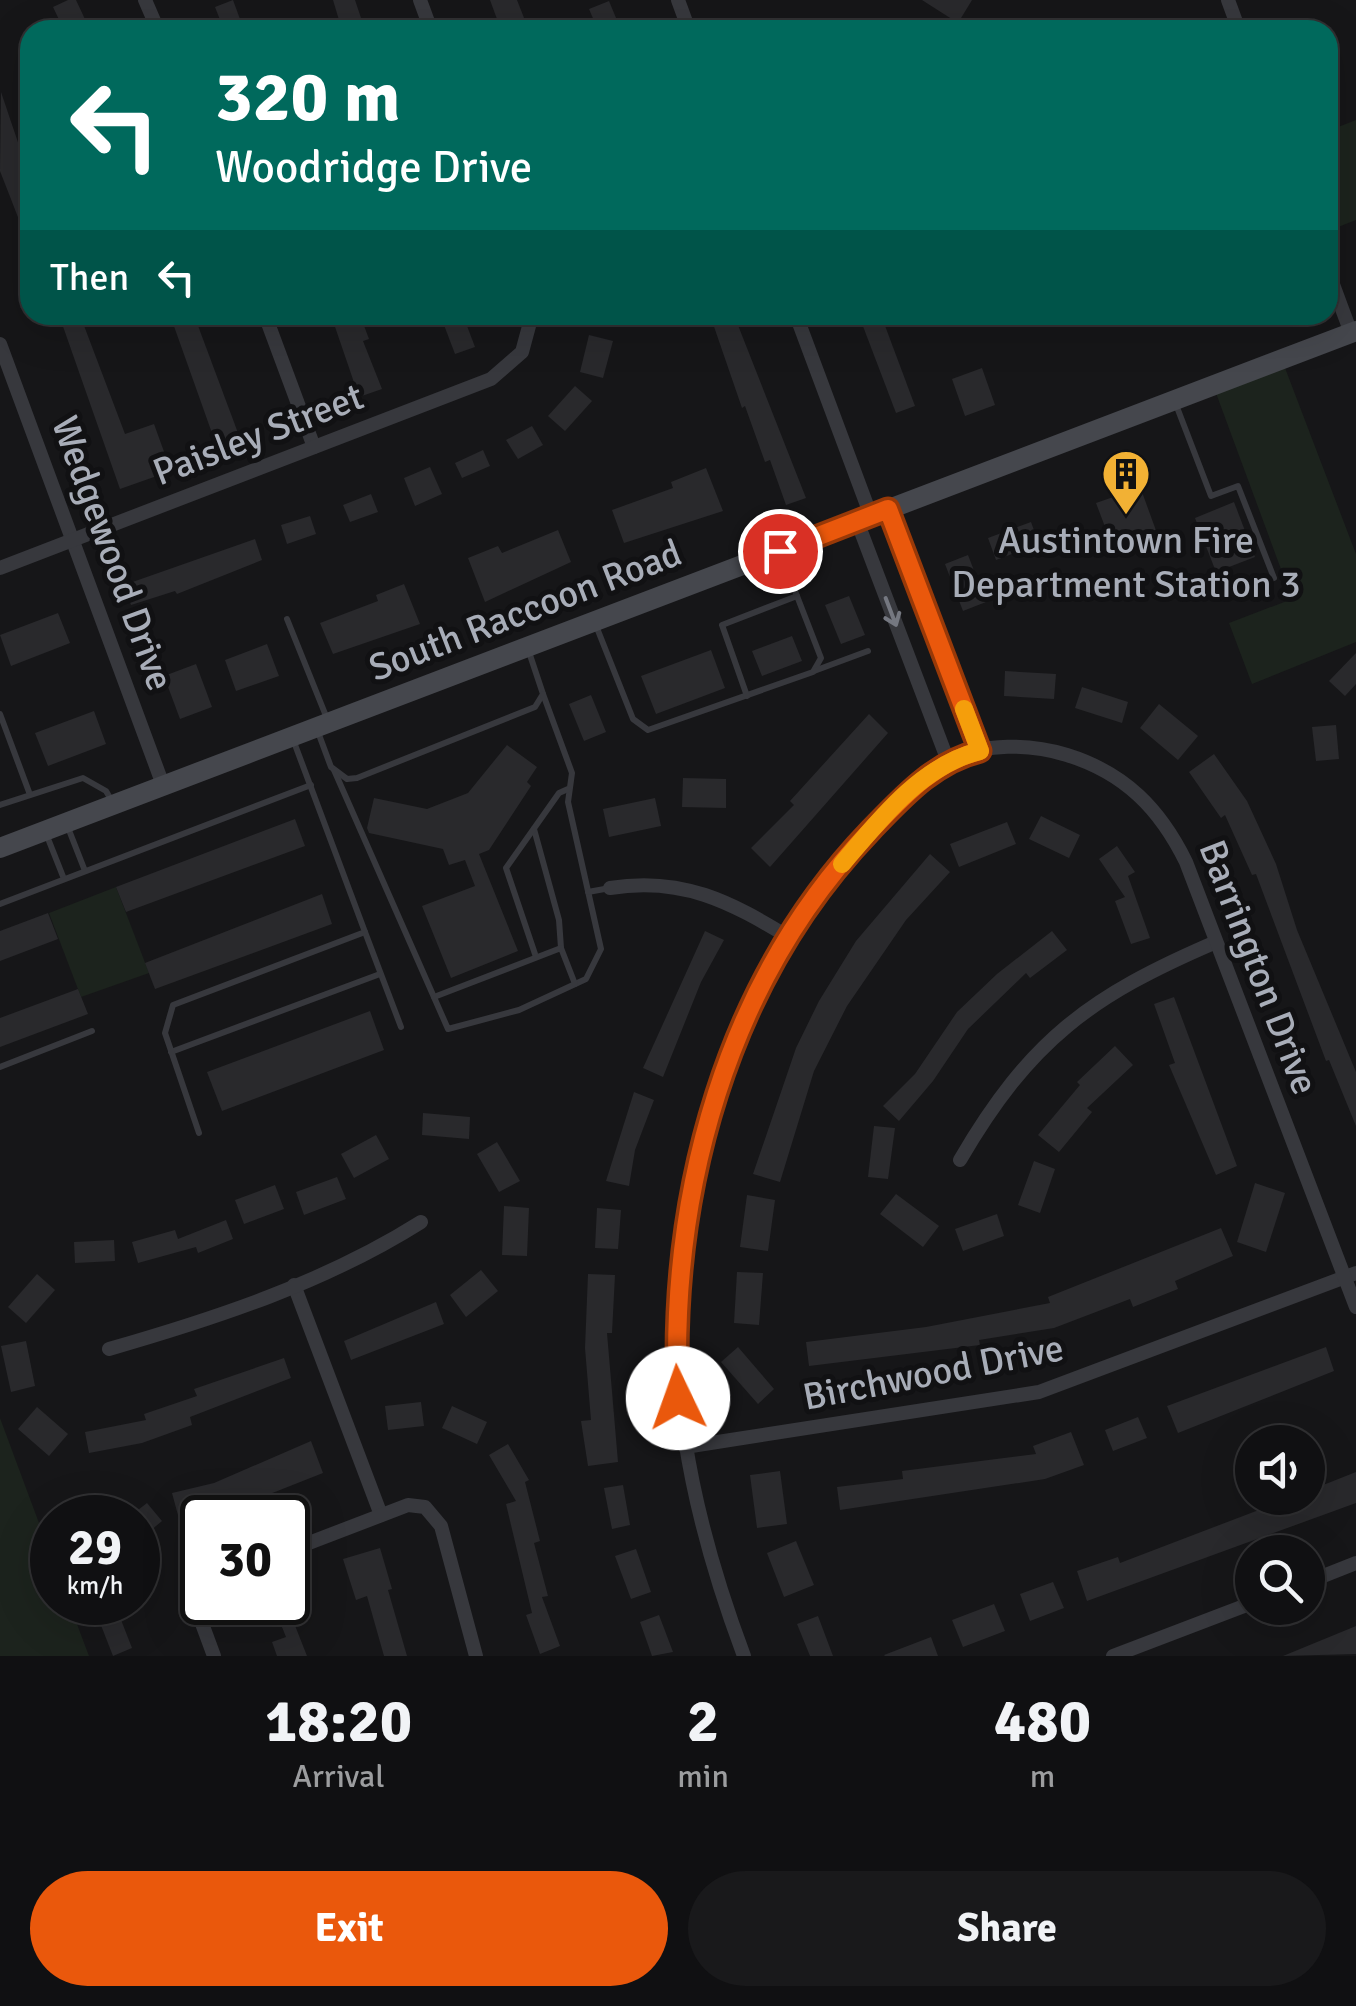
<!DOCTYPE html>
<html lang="en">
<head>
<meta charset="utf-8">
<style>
	body { margin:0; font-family:Signika,sans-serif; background:#19191b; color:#f1f3f6; height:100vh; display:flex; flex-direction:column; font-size:38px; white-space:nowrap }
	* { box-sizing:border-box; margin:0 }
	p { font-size:32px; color:#9c9d9f }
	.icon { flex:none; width:55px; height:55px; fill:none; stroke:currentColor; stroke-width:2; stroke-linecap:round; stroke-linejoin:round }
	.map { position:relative; height:1656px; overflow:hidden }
	.sheet { display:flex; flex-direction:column; background:#101012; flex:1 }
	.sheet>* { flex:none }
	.hud { position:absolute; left:20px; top:20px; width:1318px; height:305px; border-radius:30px; box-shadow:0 10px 40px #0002,0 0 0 2px #303032; background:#00695c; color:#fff; overflow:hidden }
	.tools { position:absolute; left:1235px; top:1425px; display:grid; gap:20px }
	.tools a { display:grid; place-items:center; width:90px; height:90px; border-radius:50%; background:#101012; box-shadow:0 10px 40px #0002,0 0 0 2px #303032; font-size:50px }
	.speed { position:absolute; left:30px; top:1495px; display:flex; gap:20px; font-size:50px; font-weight:700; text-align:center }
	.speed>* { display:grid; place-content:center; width:130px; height:130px; border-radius:50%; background:#101012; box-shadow:0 10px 40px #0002,0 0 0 2px #303032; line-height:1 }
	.speed small { font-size:25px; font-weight:400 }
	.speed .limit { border:5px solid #111; border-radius:15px; background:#fff; color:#111 }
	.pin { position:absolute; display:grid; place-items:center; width:85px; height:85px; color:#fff; margin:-42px; border:5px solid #fff; border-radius:50%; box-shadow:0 2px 10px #0007 }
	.me { position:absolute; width:110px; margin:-55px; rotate:357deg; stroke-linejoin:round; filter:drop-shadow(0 0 8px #0008) }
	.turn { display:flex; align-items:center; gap:35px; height:210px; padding:0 30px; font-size:45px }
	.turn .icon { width:130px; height:130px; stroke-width:2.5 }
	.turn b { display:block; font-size:70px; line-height:85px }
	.then { display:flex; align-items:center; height:95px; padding:0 30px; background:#0003; gap:20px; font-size:38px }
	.eta { display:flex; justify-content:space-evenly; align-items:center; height:170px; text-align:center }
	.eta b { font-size:60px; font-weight:700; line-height:70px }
	.cta { display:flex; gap:20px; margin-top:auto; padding:20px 30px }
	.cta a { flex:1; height:115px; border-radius:60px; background:#ea580c; color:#fff; font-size:40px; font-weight:700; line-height:115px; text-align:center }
	.cta a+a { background:#19191b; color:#f1f3f6 }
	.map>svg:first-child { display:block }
	.green { fill:#1c231d }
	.building { fill:#29292c }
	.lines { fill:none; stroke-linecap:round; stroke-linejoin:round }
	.lane { stroke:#37383d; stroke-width:6 }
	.street { stroke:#37383d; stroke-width:14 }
	.secondary { stroke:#45474d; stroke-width:20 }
	.oneway { stroke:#757881 }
	.route-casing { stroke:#983908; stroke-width:25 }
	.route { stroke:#ea580c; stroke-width:18 }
	.slow { stroke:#f59e0b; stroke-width:18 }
	.labels { text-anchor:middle; stroke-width:10; stroke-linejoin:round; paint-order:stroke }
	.street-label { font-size:38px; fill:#a8adb8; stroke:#111113 }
	.poi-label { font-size:38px; fill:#a8adb8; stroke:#111113 }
</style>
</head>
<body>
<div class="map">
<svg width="1356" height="1656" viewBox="0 0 1356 1656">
	<rect width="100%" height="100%" fill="#161618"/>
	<g class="green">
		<path d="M1356,120V220L1328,231V131Z"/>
		<path d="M1282,360L1356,554V642L1252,684L1229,623L1292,599L1213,385Z"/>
		<path d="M116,887L149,973L81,997L49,913Z"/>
		<path d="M0,1418L52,1558V1602L69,1603L89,1656H0Z"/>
	</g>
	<g class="building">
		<path d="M68,0H76L90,30H64L53,7Z"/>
		<path d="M233,0L244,30H224L215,7Z"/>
		<path d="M333,0H355L365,30H342Z"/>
		<path d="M490,0H517L526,23L501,30Z"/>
		<path d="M922,0H972L958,23Z"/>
		<path d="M609,1L621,30H598L589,9Z"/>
		<path d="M1,92L30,178V248L0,171Z"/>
		<path d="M59,315H80L125,434L154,424L171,471L120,489Z"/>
		<path d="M170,315H194L241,441L218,450Z"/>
		<path d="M331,315H360L369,339L363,341L382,389L359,397Z"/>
		<path d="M710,315H734L806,498L786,505L770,460L765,462L745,406L742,408Z"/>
		<path d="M881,315L915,406L896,413L861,321Z"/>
		<path d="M464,318L475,347L455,354L444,325Z"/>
		<path d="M589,335L613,341L603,378L580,372Z"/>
		<path d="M982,368L995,405L965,416L952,379Z"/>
		<path d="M575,386L592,401L565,431L548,416Z"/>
		<path d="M532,426L543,445L518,459L506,440Z"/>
		<path d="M483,450L490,466L462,478L455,463Z"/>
		<path d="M430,467L442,494L415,506L404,478Z"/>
		<path d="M706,468L723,511L624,543L612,510L673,488L671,482Z"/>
		<path d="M1138,481L1158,536L1141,544L1135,530L1110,540L1096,503L1119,495L1117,489Z"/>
		<path d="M371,494L378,512L350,522L343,505Z"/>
		<path d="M1234,502L1255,557L1216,572L1195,518Z"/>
		<path d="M310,516L316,534L287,544L281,525Z"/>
		<path d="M1031,522L1039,544L996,560L988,538Z"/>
		<path d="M558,530L571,562L485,602L468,558L498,546L502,553Z"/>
		<path d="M255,539L262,560L177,594L175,591L131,605L124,585Z"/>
		<path d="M968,555L986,602L963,611L945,564Z"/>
		<path d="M404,584L420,624L333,654L320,623L378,601L376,595Z"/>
		<path d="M849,596L865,635L841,644L825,605Z"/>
		<path d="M58,613L70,643L11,666L0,635Z"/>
		<path d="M792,636L802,661L762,676L752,651Z"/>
		<path d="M267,644L279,676L236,691L225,660Z"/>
		<path d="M711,650L725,688L656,714L641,676Z"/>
		<path d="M1356,653V684L1345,696L1329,681Z"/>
		<path d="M196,664L212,707L180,719L164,676Z"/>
		<path d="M1005,671L1056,674L1054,699L1004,696Z"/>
		<path d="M1082,687L1128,702L1122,723L1075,708Z"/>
		<path d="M591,695L606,732L584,741L569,704Z"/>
		<path d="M1159,704L1198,736L1178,760L1140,728Z"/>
		<path d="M94,711L106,744L48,766L35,733Z"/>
		<path d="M869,714L888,733L770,867L751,848L794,805L790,801Z"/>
		<path d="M1336,725L1339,759L1316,761L1312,727Z"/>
		<path d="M507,745L537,767L527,782L531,786L489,850L479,854L518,951L451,978L422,906L475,886L465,860L449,865L443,849L369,833L367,828L374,798L427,809L468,793Z"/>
		<path d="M1214,754L1247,801L1276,864L1297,930L1356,1072V1126L1329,1060L1326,1061L1256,874L1252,875L1225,815L1221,818L1189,772Z"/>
		<path d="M683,778L726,779V808L682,807Z"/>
		<path d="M655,798L661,826L609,837L603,809Z"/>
		<path d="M1041,816L1080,835L1069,858L1029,839Z"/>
		<path d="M295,819L305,846L126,912L116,887Z"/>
		<path d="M1007,822L1016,844L959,867L950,844Z"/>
		<path d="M1117,846L1135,872L1128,876L1150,938L1131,944L1115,901L1125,897L1099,859Z"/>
		<path d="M930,854L950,872L906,920L847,1006L814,1071L780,1182L753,1174L796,1048L819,1001L856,941Z"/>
		<path d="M322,894L332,924L155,989L145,963Z"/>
		<path d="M48,913L58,939L0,961V931Z"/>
		<path d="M705,931L724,940L701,982L663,1077L643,1068Z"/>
		<path d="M1052,931L1067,950L1030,978L1026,973L968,1029L933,1081L899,1121L883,1106L915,1074L957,1012L997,974Z"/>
		<path d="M78,989L88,1014L0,1047V1018Z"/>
		<path d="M1174,997L1237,1166L1216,1175L1169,1065L1175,1063L1154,1004Z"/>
		<path d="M370,1011L384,1050L222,1111L207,1072Z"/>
		<path d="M1115,1046L1133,1065L1087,1108L1092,1112L1059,1152L1038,1135L1080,1085L1077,1082Z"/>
		<path d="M634,1092L654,1100L635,1150L629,1186L606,1181Z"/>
		<path d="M423,1113L470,1117L469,1139L422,1135Z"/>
		<path d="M874,1126L895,1128L888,1179L868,1177Z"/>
		<path d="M376,1135L389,1159L354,1178L341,1154Z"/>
		<path d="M497,1142L520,1181L499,1192L477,1154Z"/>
		<path d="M1034,1161L1055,1169L1040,1213L1018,1205Z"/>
		<path d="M337,1177L346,1199L304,1215L296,1192Z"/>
		<path d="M1255,1183L1285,1193L1266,1252L1237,1242Z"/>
		<path d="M275,1185L284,1209L244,1224L235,1200Z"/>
		<path d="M896,1194L939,1226L923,1247L880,1214Z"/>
		<path d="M747,1195L775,1200L768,1251L740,1247Z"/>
		<path d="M504,1206L529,1208L527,1256L502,1255Z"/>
		<path d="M597,1208L621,1210L618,1249L595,1248Z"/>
		<path d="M997,1214L1004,1236L963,1251L955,1229Z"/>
		<path d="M226,1220L233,1239L198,1253L196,1247L138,1263L132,1242L175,1230L178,1239Z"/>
		<path d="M1221,1228L1233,1256L1175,1281L1178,1289L1133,1307L1130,1299L1054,1328L979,1340L980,1345L809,1366L806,1342L926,1327L1050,1303L1048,1297Z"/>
		<path d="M114,1240L115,1261L75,1263L74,1242Z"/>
		<path d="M481,1270L498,1291L466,1317L450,1295Z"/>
		<path d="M737,1272L763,1273L759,1325L734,1323Z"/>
		<path d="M37,1274L55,1290L26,1323L8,1307Z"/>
		<path d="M588,1274L615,1275L612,1333H607L618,1462L588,1466L581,1421L591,1420L585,1348Z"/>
		<path d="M436,1302L444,1324L351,1360L344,1341Z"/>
		<path d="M26,1341L35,1386L11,1392L1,1346Z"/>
		<path d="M738,1347L774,1389L758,1404L721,1362Z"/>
		<path d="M1326,1347L1334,1371L1178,1433L1167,1406Z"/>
		<path d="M284,1358L291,1378L190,1417L192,1425L142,1443L89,1453L85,1432L146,1420L144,1414L197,1396L194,1389Z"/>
		<path d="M421,1402L424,1426L388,1430L385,1406Z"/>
		<path d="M452,1406L487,1422L477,1444L442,1428Z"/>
		<path d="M37,1407L68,1434L49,1456L18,1429Z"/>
		<path d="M1138,1417L1147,1438L1113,1451L1105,1430Z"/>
		<path d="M1071,1432L1084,1465L1045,1479L840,1510L837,1487L903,1479L902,1471L1036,1454L1033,1446Z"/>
		<path d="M311,1441L323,1473L234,1508L231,1501L178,1515L172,1493L214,1483Z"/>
		<path d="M508,1444L529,1480L525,1482L540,1541L534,1543L548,1596L542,1597L560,1646L540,1654L526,1615L532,1613L506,1504L516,1501L489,1455Z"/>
		<path d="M780,1471L787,1524L757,1528L750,1475Z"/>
		<path d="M1356,1472V1503L1087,1601L1077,1571L1118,1557L1120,1563L1290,1498H1308V1491Z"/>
		<path d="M623,1485L630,1525L612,1529L604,1488Z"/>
		<path d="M147,1503L162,1521L138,1541V1510Z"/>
		<path d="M796,1541L814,1585L784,1597L767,1553Z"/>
		<path d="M380,1548L392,1589L388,1590L407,1656H384L367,1596L356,1600L343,1559Z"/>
		<path d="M636,1549L651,1592L631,1599L615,1556Z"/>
		<path d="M1053,1582L1064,1608L1030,1621L1020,1594Z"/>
		<path d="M272,1602H295L302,1620L294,1623L307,1656H277L272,1642L286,1637Z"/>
		<path d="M994,1604L1005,1631L963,1647L952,1620Z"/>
		<path d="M116,1607L132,1648L113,1656L97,1615Z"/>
		<path d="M659,1615L673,1652L652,1656L640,1622Z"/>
		<path d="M818,1616L833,1656H810L797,1624Z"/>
		<path d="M1356,1626V1654L1283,1656Z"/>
		<path d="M931,1637L938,1656H885L884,1655Z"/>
	</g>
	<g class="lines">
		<g class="lane">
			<path d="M1175,402L1211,496L1238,486L1274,578L1234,592"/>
			<path d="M287,619L328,721"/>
			<path d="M595,623L633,719L648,730L813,672L821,658L780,552"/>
			<path d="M814,671L868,651"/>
			<path d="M747,696L722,625L797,596"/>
			<path d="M0,714L29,792"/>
			<path d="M318,732L331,767L347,779L357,778L535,707L543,694L528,649"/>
			<path d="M334,770L448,1029L519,1010L586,979L601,949L568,802L572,773L543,694"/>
			<path d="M0,805L83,778L106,791L113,803"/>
			<path d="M67,825L85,871"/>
			<path d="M534,829L559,920L561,948"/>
			<path d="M47,836L64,879"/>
			<path d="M588,892L610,888"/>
			<path d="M0,904L311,785"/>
			<path d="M365,932L401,1027"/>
			<path d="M536,957L506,868L559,793L568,789"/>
			<path d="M434,997L561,948L575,984"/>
			<path d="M171,1052L380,974"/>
			<path d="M0,1067L92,1031"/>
			<path d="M199,1133L165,1033L173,1005L365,932L294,742"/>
		</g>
		<g class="street">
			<path d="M145,0L158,30"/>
			<path d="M420,0L431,30"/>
			<path d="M678,0L689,30"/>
			<path d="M1228,0L1239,30"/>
			<path d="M1328,271L1351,333"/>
			<path d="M265,315L314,447"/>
			<path d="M796,315L871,516"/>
			<path d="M0,344L163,785"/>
			<path d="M888,509L980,751"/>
			<path d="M857,521L948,761"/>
			<path d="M0,568L491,379L522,352L532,315"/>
			<path d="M610,888C682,876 731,902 790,938"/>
			<path d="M960,1160C1030,1040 1090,996 1216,942"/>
			<path d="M294,1285L381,1515"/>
			<path d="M109,1349C217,1318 326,1282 421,1222"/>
			<path d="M685,1447L1039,1392L1356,1273"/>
			<path d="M288,1551L408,1505L425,1507L441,1526L476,1656"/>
			<path d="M1308,1582L1356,1563"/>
			<path d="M202,1587L197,1610L214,1656"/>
			<path d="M744,1656C690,1512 660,1367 685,1213C710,1067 779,928 881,820C901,799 923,775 949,761C983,742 1032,744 1067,755C1125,773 1160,809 1186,862L1356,1307"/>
			<path d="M1113,1656L1252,1603"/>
		</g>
		<path class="secondary" d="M0,848L1356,331"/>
	</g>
	<defs><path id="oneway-shaft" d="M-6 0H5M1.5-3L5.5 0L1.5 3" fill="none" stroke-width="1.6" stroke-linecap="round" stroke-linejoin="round" transform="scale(2.5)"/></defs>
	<use class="oneway" href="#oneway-shaft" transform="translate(891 612) rotate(69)"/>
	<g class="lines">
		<g class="route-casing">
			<path id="route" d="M678,1398C669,1193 726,981 871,830C903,797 934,762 980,751L888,509L780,551"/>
		</g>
		<use href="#route" class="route"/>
		<path class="slow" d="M842,864C879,820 922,765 980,751L964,709"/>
	</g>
	<defs>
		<g id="building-pin" transform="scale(2.5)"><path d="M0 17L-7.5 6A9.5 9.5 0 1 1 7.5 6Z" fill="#f2b134" stroke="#111113"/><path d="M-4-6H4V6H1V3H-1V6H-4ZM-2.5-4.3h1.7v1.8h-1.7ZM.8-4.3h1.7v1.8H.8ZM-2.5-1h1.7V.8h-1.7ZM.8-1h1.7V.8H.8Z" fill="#111"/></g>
	</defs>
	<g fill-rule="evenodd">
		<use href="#building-pin" x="1126" y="474"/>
	</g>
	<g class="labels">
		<g class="street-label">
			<text transform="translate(258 434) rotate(-21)" y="13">Paisley Street</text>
			<text transform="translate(113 553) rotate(70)" y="13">Wedgewood Drive</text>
			<text transform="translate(525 610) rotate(-21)" y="13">South Raccoon Road</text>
			<text transform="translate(1259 967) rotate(69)" y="13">Barrington Drive</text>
			<text transform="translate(933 1372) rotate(-11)" y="13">Birchwood Drive</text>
		</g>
		<g class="poi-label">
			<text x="1126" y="553">Austintown Fire<tspan x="1126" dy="44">Department Station 3</tspan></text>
		</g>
	</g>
</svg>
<div class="tools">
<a><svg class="icon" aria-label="sound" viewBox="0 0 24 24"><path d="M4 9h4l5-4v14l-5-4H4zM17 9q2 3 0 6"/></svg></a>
<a><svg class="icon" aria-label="search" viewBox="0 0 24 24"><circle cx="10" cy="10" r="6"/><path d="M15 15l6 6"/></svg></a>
</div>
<div class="speed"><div>29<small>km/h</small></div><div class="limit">30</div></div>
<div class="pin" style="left:780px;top:551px;background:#d93025"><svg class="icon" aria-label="arrive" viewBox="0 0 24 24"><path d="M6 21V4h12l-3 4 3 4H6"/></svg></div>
<svg class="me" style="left:678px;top:1398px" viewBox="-20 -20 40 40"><circle r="19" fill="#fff"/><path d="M0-13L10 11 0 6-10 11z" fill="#ea580c"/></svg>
<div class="hud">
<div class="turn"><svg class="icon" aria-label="left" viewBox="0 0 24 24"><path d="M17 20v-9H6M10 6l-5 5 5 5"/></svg><div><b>320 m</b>Woodridge Drive</div></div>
<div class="then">Then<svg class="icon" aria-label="left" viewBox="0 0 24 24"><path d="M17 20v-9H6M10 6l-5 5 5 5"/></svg></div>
</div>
</div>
<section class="sheet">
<div class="eta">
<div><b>18:20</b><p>Arrival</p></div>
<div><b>2</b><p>min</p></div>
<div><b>480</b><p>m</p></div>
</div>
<div class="cta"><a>Exit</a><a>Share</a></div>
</section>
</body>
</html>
